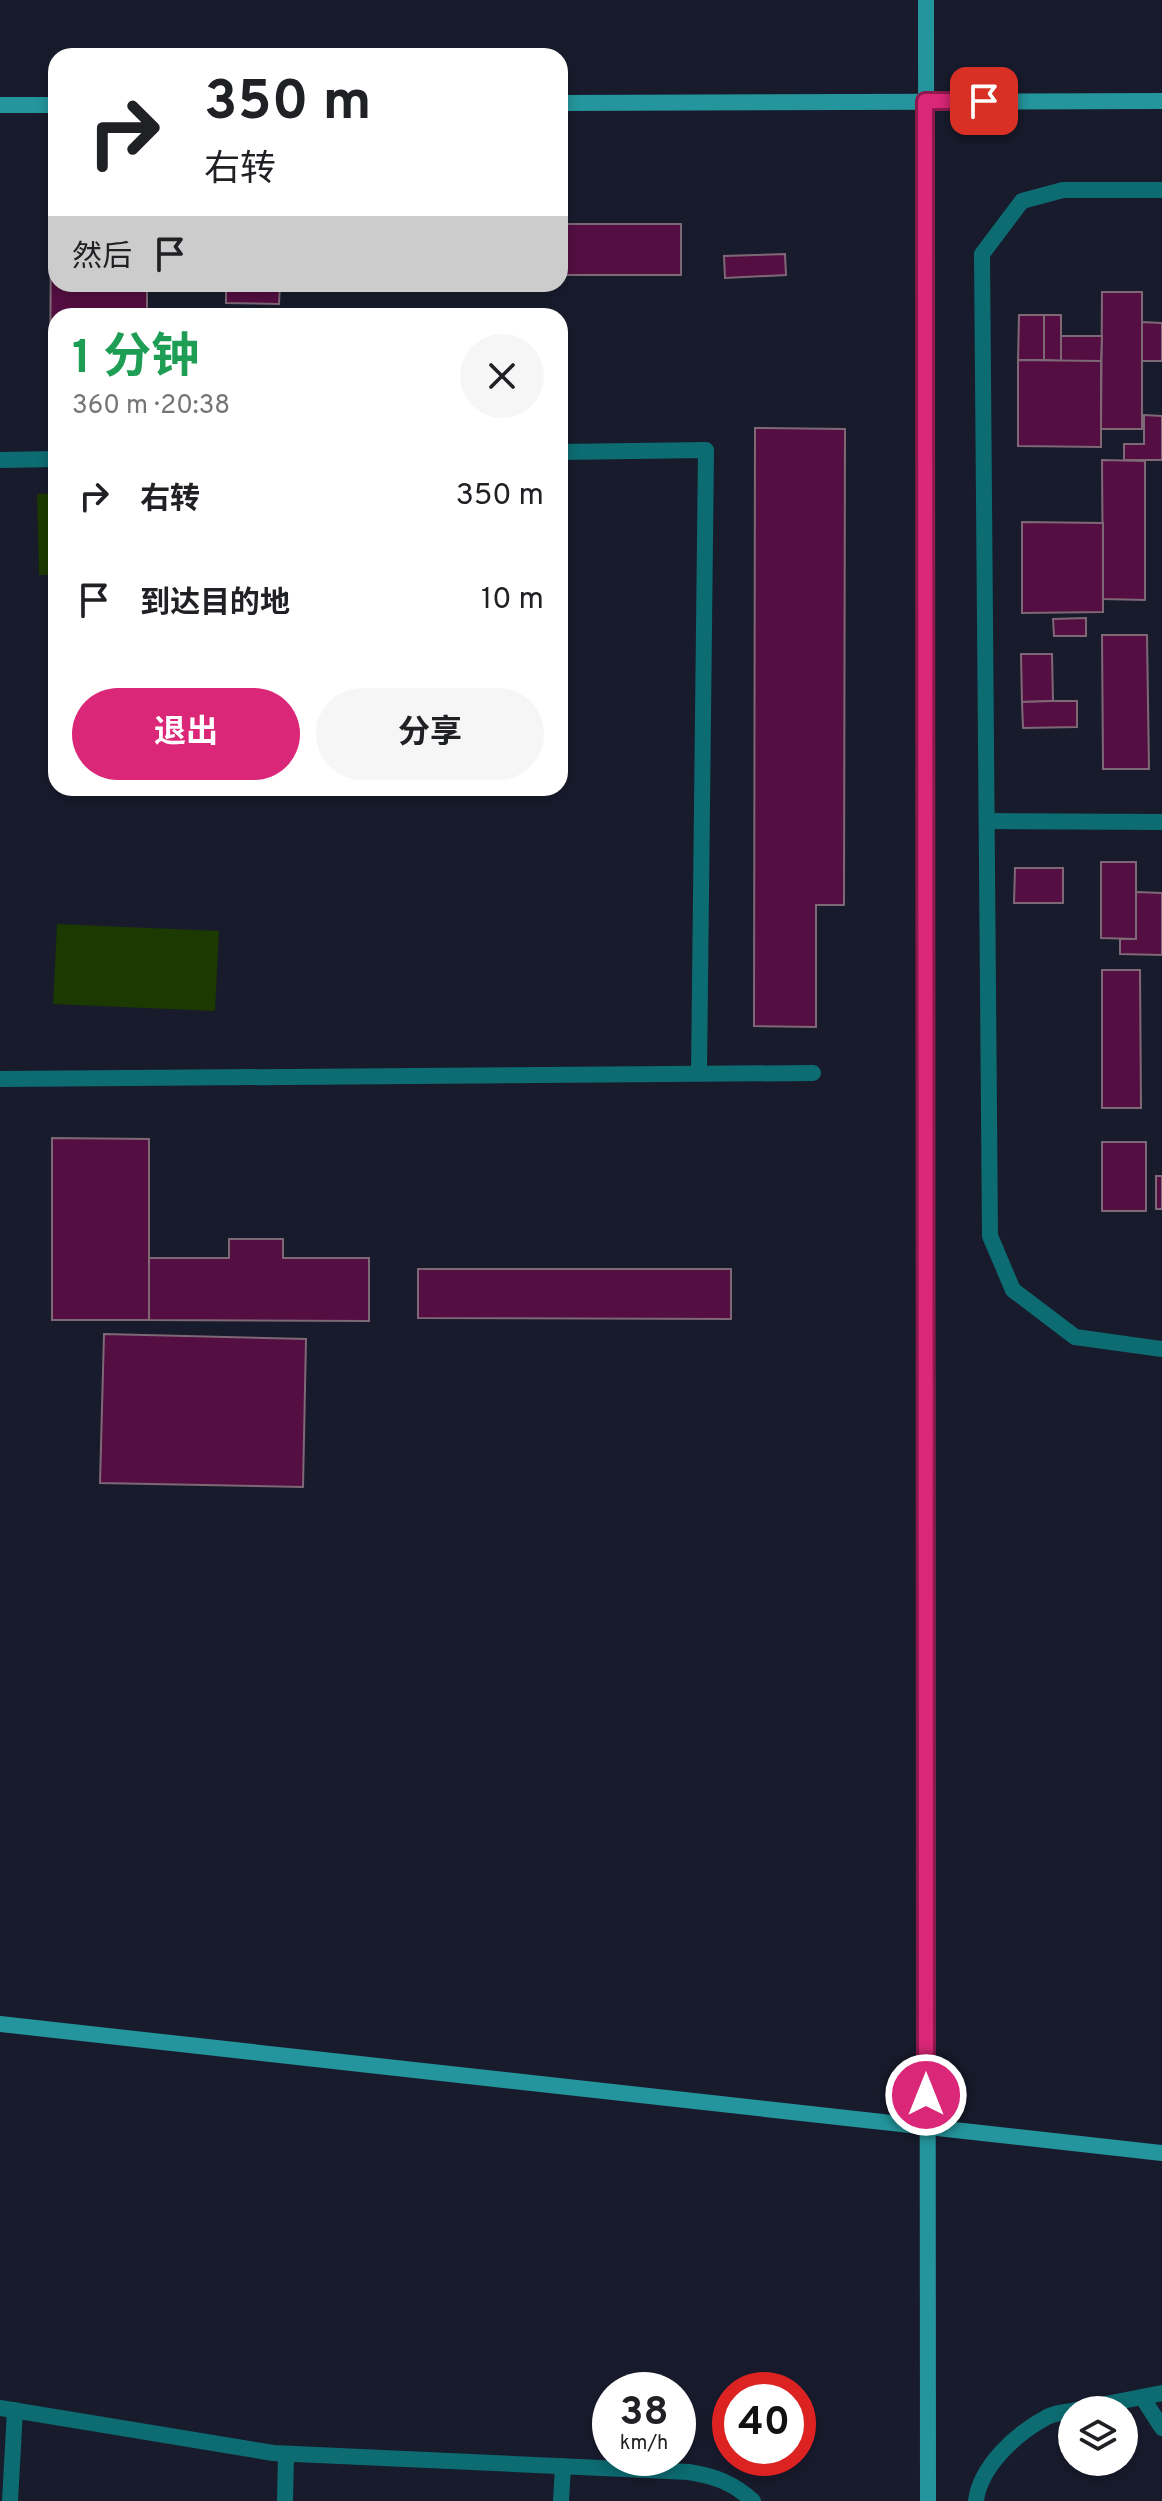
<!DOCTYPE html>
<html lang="zh">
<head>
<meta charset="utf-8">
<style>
	body { margin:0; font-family:Overpass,"Noto Sans SC",sans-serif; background:#f6f6f6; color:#202124; height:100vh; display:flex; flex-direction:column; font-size:30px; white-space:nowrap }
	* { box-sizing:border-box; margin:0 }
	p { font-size:26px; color:#757577 }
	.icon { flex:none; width:44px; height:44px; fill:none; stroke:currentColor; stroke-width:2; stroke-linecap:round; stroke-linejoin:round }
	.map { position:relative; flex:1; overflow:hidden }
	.details { position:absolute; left:48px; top:308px; width:520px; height:488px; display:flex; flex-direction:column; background:#fff; border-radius:24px; box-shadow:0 4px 12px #0003 }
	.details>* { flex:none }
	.top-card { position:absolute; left:48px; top:48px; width:520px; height:244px; border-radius:24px; box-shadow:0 4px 12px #0003; background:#fff; color:#202124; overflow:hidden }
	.fabs { position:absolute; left:1058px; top:2396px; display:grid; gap:16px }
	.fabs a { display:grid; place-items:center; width:80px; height:80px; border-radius:50%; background:#fff; box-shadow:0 4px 12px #0003; font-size:40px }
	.speed { position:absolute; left:592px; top:2372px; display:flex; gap:16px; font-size:40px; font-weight:700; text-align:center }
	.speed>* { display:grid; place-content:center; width:104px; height:104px; border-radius:50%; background:#fff; box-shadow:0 4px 12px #0003; line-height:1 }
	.speed small { font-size:20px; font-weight:400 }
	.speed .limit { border:12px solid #d22; background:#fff; color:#111 }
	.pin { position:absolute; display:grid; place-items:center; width:68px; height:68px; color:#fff; margin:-34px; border-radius:16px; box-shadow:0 4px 12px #0006 }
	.me { position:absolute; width:88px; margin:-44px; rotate:0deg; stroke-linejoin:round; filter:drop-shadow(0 0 6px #0008) }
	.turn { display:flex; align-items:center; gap:28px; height:168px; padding:0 24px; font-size:36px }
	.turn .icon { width:104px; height:104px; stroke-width:2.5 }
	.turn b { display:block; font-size:56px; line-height:68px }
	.then { display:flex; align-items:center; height:76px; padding:0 24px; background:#0003; gap:16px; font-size:30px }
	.round { display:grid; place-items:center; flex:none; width:84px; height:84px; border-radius:42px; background:#f6f6f6 }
	.summary { display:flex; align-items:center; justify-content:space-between; height:136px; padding:0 24px }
	h1 { font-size:48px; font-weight:700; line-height:60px; color:#1e9e55 }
	.primary-button { display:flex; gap:16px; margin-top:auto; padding:16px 24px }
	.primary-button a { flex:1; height:92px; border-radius:48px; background:#db2777; color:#fff; font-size:32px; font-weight:700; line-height:92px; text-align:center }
	.primary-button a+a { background:#f6f6f6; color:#202124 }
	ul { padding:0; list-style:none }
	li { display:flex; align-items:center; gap:24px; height:104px; padding:0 24px }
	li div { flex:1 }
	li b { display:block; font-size:30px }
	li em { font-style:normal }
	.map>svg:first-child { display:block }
	.green { fill:#1c3901 }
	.building { fill:#540e42; stroke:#7e6876; stroke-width:2 }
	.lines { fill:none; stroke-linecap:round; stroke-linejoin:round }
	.lane { stroke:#0c6c71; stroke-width:16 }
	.street { stroke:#0c6c71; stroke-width:16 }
	.secondary { stroke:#24959c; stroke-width:16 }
	.route-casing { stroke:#8e194d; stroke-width:20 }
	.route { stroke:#db2777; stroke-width:14 }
</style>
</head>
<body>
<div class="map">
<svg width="1162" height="2501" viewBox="0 0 1162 2501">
	<rect width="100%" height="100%" fill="#181b2c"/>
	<g class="green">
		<path d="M56,493V575H39L37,494Z"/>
		<path d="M56,651V736H52L50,652Z"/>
		<path d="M57,924L219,931L215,1011L53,1004Z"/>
	</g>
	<g class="building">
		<path d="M51,221H56V284H147V316H56V400H50Z"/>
		<rect x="560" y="224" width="121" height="51"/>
		<path d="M785,254L786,275L725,278L724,256Z"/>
		<path d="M226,284H280L279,304L226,303Z"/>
		<path d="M1102,292H1142V429H1101Z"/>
		<path d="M1019,315H1044V360H1018Z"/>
		<path d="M1044,315H1061V361L1044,360Z"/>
		<path d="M1142,322L1162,323V361H1142Z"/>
		<path d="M1061,336H1102L1101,361H1061Z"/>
		<path d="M1018,360L1101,361V447L1018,446Z"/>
		<path d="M1144,415L1162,416V460H1124V444H1144Z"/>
		<path d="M755,428L845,429L844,905H816V1027L754,1026Z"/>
		<path d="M1102,460L1145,461V600L1103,599Z"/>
		<path d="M1022,522L1103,523V612L1022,613Z"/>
		<path d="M1086,618V636H1054L1053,619Z"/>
		<path d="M1102,635H1147L1149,769H1103Z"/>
		<path d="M1021,654H1052L1053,701L1022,702Z"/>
		<path d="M1053,701H1077V727L1023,728L1022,702Z"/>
		<path d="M1101,862H1136V939L1101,938Z"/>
		<path d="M1015,868H1063V903H1014Z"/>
		<path d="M1136,892L1162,893V955L1120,954V939H1136Z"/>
		<path d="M1102,970H1140L1141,1108H1102Z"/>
		<path d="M52,1138L149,1139V1320H52Z"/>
		<rect x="1102" y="1142" width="44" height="69"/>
		<rect x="1156" y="1176" width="6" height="33"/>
		<path d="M229,1239H283V1258H369V1321L149,1320V1258H229Z"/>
		<path d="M418,1269H731V1319L418,1318Z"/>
		<path d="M104,1334L306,1339L303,1487L100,1483Z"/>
	</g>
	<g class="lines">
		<g class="lane">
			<path d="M560,452L706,450L699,1073"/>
			<path d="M0,460L56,459"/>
			<path d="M0,1079L813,1073"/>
			<path d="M1142,2397L1162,2428"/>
			<path d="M10,2501L15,2410"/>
			<path d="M285,2501L286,2454"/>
			<path d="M561,2501L563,2466"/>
		</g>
		<g class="street">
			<path d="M1162,190H1063L1022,201L982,254L990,1236L1013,1290L1075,1337L1162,1349"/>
			<path d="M988,821L1162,822"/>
			<path d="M0,2408L273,2453L689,2472C714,2476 734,2483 753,2501"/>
			<path d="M1075,2410L1162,2393"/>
			<path d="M976,2501C980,2466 1017,2433 1047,2417C1054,2413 1064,2412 1072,2411"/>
		</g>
		<g class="secondary">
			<path d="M926,0L928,2501"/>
			<path d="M560,103L1162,101"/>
			<path d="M0,105H56"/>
			<path d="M0,2024L1162,2153"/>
		</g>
	</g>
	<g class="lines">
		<g class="route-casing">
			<path id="route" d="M926,2095L925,101H984"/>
		</g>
		<use href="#route" class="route"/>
	</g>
</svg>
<div class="fabs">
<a><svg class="icon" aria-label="layers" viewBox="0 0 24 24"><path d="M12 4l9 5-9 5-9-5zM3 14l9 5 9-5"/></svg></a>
</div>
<div class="speed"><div>38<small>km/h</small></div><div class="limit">40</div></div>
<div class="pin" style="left:984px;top:101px;background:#d93025"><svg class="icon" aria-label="arrive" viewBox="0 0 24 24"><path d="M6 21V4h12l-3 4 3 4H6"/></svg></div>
<svg class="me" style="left:926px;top:2095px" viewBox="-20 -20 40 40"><circle r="17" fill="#db2777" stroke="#fff" stroke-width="3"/><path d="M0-11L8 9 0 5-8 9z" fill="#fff"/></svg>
<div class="top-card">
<div class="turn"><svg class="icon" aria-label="right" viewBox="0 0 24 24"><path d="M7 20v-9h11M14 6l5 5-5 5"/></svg><div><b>350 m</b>右转</div></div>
<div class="then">然后<svg class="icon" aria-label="arrive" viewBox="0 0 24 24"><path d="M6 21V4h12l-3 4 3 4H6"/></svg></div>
</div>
<section class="details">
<div class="summary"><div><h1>1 分钟</h1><p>360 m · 20:38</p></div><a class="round"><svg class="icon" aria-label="close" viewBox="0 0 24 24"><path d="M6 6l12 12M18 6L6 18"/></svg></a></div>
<ul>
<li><svg class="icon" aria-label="right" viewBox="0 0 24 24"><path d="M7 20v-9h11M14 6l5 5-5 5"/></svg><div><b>右转</b></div><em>350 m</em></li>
<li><svg class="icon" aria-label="arrive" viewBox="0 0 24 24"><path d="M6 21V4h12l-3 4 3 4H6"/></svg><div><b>到达目的地</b></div><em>10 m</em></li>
</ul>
<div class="primary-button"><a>退出</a><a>分享</a></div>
</section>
</div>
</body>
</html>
